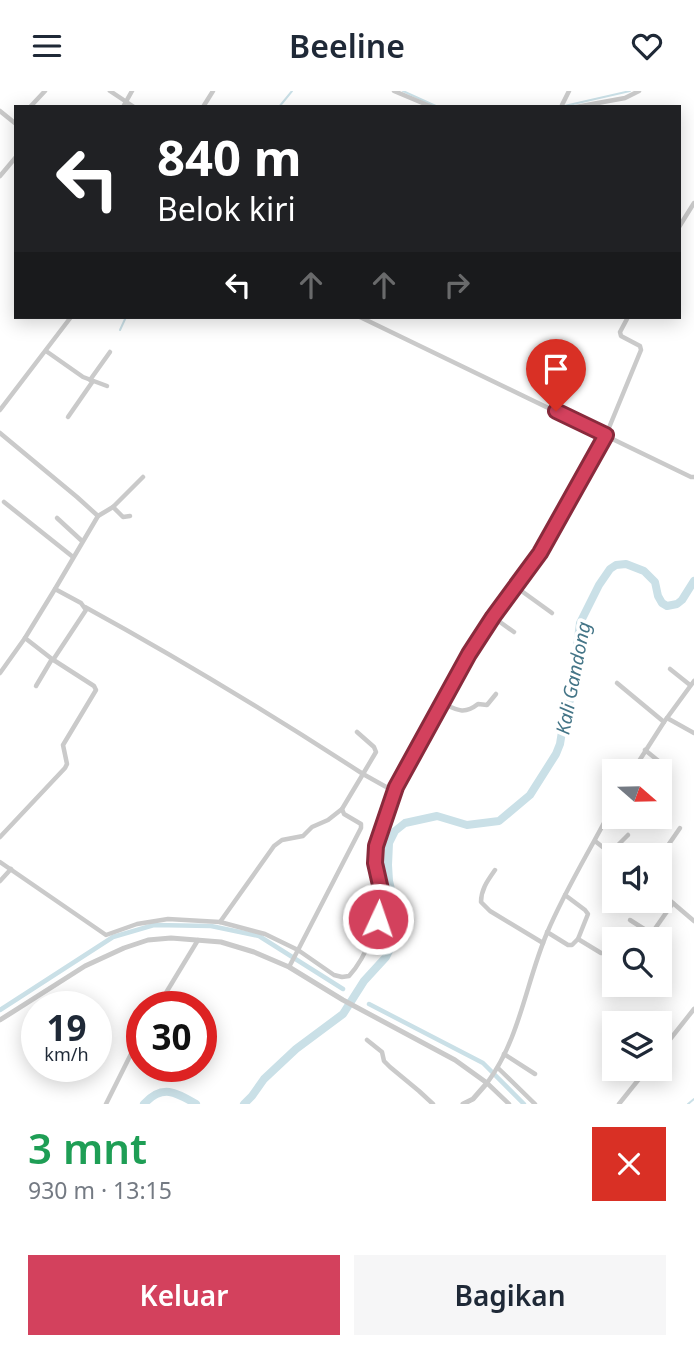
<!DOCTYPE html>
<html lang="id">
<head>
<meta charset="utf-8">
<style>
	body { margin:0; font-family:"Noto Sans",sans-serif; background:#f6f6f7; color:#1f2937; height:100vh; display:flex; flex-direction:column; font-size:26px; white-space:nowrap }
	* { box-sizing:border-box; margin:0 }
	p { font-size:23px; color:#747a83 }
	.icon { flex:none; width:38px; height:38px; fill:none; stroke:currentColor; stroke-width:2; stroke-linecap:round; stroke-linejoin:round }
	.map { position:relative; height:1013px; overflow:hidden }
	.drawer { display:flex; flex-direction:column; background:#fff; flex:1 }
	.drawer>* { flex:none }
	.top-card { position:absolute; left:14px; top:14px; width:667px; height:214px; border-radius:0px; box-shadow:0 4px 18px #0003; background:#202124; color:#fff; overflow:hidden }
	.needle { width:46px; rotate:110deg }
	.tools { position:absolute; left:602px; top:668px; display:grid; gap:14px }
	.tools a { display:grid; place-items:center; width:70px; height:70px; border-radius:0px; background:#fff; box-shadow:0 4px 18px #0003; font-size:35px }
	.speed { position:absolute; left:21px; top:900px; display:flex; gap:14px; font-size:35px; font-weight:700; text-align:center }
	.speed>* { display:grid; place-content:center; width:91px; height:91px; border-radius:50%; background:#fff; box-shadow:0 4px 18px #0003; line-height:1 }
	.speed small { font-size:18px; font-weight:400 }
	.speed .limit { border:10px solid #d22; background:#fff; color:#111 }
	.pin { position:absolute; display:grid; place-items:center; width:60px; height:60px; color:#fff; margin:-72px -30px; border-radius:50% 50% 50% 0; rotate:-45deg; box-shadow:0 0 7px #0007 }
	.pin .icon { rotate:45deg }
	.me { position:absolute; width:77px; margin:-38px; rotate:3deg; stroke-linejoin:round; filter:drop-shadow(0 0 5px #0008) }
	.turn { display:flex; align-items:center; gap:24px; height:147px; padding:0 28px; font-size:32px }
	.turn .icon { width:91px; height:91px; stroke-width:2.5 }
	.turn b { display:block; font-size:49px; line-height:60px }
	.lanes { display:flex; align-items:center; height:66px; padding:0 28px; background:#0003; justify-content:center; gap:35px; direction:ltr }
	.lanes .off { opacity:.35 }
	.round { display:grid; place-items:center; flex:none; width:74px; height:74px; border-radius:0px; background:#f6f6f7 }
	.head { display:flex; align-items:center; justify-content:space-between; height:119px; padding:0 28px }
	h1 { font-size:42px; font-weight:600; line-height:52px; color:#1e9e55 }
	.button { display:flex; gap:14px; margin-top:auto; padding:14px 28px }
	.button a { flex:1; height:80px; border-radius:0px; background:#d3415d; color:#fff; font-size:28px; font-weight:600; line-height:80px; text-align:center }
	.button a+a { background:#f6f6f7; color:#1f2937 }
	header { display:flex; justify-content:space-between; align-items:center; height:91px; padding:0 28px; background:#fff; font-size:32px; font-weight:600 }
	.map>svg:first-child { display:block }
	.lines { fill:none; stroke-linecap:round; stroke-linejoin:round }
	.stream { stroke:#cae0e7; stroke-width:2 }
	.canal { stroke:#cae0e7; stroke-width:4.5 }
	.river { stroke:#cae0e7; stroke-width:8 }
	.minor { stroke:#cacaca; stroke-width:4.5 }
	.tertiary { stroke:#cacaca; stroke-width:5 }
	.route-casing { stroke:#892a3c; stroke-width:18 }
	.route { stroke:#d3415d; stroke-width:12 }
	.labels { text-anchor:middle; stroke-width:7; stroke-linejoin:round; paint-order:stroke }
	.water-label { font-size:19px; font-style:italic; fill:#447587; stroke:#fff }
</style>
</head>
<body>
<header><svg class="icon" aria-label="menu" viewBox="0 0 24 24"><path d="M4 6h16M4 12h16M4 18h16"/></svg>Beeline<svg class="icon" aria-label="heart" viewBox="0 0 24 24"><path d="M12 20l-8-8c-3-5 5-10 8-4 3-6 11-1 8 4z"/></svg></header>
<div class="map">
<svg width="694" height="1013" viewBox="0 0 694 1013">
	<rect width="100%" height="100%" fill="#fff"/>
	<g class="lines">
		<g class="stream">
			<path d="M403,0L438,16"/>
			<path d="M279,16L292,0"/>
			<path d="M560,16L630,0"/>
			<path d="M120,239L126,226"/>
			<path d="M688,1013L694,1008"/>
		</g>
		<g class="canal">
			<path d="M369,913L483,972L524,1013"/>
			<path d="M0,919L113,846L154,834L211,835L259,845L343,898"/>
		</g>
		<g class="river">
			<path d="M144,1013C162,993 176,1001 196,1013"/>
			<path d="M244,1013L252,1005L264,988L296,958L343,923L364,890L386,866L391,856L396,841L397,823L389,790L388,774L389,752L395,740L405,732L437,725L467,734L499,730L530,704L556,663L560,653L564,628L570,609L580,532L599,494L610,478L616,474L626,473L644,480L655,491L658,505L662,512L667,515L677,513L682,509L694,490"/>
		</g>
		<g class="minor">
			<path d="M110,0L134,16"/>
			<path d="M394,0L432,16"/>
			<path d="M30,16L45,0"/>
			<path d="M123,16L132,0"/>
			<path d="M203,16L213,0"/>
			<path d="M563,16L562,14L569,0"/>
			<path d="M576,16L625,7L639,0"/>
			<path d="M0,20L16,33"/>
			<path d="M0,85L16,66"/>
			<path d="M679,136L694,112"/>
			<path d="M360,226L691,386H694"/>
			<path d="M46,260L83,286L107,295"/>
			<path d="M90,289L110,261"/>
			<path d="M0,319L71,226"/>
			<path d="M68,326L93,290"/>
			<path d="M0,342L77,406L98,425L55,498L25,547L0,582"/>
			<path d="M4,411L73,466"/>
			<path d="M113,416L123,426L130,425"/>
			<path d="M98,425L113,416L143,386"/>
			<path d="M57,427L82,450"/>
			<path d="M516,496L552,522"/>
			<path d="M85,516C180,568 272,624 363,683L376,661L374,656L357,641"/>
			<path d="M493,526L514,541"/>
			<path d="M53,569L86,519L81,512L55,498"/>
			<path d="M670,578L690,594"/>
			<path d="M617,592L664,631"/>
			<path d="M36,595L52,568"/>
			<path d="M442,612C457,619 464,624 478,613L487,614L496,603"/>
			<path d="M667,627L694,642"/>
			<path d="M645,659L661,672"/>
			<path d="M632,681L664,631L694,590"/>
			<path d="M396,696C389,716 379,737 376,758C374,773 380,786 381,801C384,824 365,868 349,885L342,886L334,884L298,859L361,737V733L344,723L342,718L363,683L388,697L391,698L396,696L469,563L493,526L540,462L606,344L641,259L640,255L621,245L620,241L628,226"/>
			<path d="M0,746L65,677L67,673L63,654L96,599L94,595L52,568L25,547"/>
			<path d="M595,750L614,765"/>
			<path d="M610,762L628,744"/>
			<path d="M660,766L680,737"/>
			<path d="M0,771L106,844L137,833L168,828L220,831L265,843L298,859L289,876"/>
			<path d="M495,779C488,789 481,798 481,811L490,820L543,852"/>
			<path d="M0,790L11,778"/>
			<path d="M660,801L694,830"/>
			<path d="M565,804L585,819L588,823L578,848L601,862"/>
			<path d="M630,829L652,843"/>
			<path d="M220,831L274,755L282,749L303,745L312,736L328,729L342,718"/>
			<path d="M547,841L568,854H572L578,848"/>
			<path d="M647,849L673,812"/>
			<path d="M158,915L198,849"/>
			<path d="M367,949L382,961L384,970L390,976L419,1000L433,1013"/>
			<path d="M660,961L694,918"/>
			<path d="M504,963L535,983"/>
			<path d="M498,977L535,1013"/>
			<path d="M106,1013L142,941"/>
			<path d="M509,1013L487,992C520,948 526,891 547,842C566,797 592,756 614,713"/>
			<path d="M619,1013L647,978"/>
		</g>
		<path class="tertiary" d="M0,929L85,875L124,857L148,849L171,847L221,851L254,861L289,876L343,909L455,969L487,992L473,1008L463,1013"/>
	</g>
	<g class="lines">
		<g class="route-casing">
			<path id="route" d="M378,828L382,803L375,772L376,755L396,696L469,563L493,526L540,462L606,344L556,320"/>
		</g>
		<use href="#route" class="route"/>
	</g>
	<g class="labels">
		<g class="water-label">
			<text transform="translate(573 587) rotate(-79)" y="7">Kali Gandong</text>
		</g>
	</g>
</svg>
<div class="tools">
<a><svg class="needle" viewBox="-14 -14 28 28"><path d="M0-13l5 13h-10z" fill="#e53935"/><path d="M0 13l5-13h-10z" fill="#747a83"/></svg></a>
<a><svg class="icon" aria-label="sound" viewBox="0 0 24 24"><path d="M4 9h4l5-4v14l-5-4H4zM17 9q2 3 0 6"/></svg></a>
<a><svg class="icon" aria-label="search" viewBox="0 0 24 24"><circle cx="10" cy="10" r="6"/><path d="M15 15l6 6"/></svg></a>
<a><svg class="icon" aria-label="layers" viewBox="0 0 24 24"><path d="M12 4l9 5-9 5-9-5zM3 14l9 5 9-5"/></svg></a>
</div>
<div class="speed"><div>19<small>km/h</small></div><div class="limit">30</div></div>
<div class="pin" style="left:556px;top:320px;background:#d93025"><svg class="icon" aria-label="arrive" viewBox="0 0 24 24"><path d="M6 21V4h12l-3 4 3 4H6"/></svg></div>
<svg class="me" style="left:378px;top:828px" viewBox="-20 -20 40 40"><circle r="17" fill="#d3415d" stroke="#fff" stroke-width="3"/><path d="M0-11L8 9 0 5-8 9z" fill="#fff"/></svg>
<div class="top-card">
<div class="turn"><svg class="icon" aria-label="left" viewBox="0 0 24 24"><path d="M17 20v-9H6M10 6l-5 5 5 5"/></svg><div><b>840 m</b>Belok kiri</div></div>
<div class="lanes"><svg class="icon" aria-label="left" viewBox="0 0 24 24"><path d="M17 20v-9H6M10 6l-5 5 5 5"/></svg><svg class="icon off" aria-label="ahead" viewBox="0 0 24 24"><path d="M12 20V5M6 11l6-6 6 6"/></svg><svg class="icon off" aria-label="ahead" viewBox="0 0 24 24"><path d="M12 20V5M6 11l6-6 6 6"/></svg><svg class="icon off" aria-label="right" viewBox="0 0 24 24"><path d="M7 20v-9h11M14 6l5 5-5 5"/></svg></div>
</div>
</div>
<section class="drawer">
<div class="head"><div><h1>3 mnt</h1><p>930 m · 13:15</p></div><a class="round" style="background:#d93025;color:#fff"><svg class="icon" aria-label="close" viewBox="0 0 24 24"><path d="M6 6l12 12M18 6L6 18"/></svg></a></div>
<div class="button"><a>Keluar</a><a>Bagikan</a></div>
</section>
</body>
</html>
